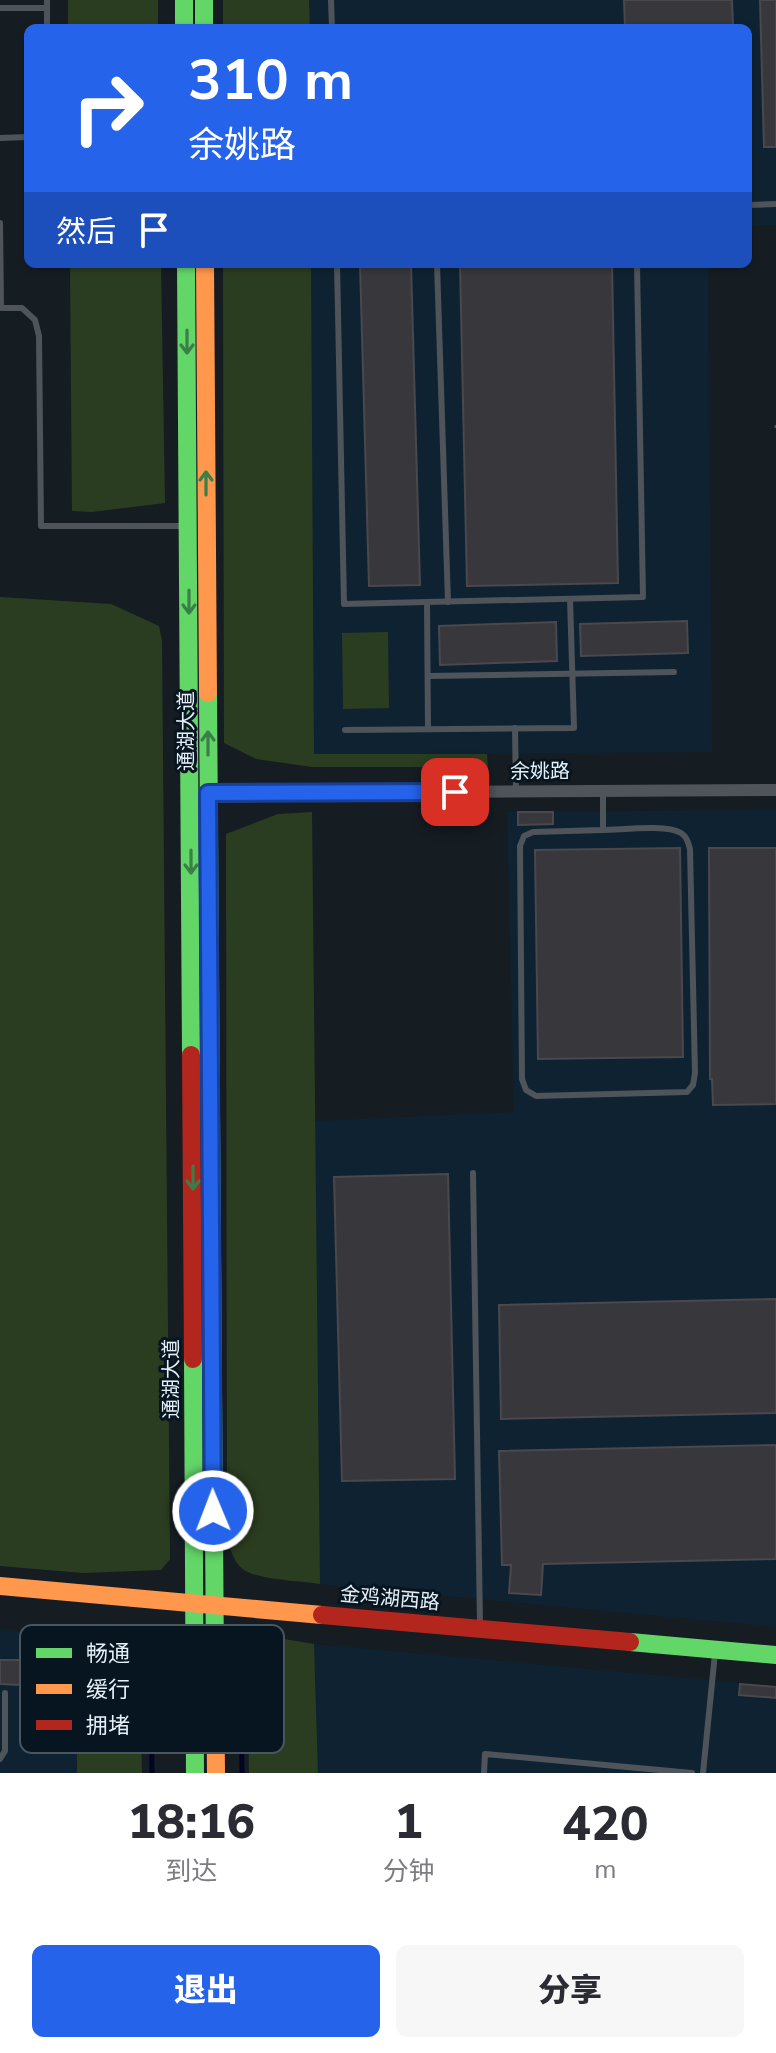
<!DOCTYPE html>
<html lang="zh">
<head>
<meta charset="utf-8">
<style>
	body { margin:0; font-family:"Nunito Sans","Noto Sans SC",sans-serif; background:#f7f7f7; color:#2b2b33; height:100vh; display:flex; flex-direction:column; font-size:30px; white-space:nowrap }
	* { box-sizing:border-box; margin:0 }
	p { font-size:26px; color:#7c7c81 }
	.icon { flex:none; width:44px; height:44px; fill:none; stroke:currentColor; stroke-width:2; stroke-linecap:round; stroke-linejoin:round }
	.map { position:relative; height:1773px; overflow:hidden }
	.drawer { display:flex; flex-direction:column; background:#fff; flex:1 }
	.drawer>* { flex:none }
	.banner { position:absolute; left:24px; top:24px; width:728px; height:244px; border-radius:12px; box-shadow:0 2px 6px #0004; background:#2563eb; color:#fff; overflow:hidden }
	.pin { position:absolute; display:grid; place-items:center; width:68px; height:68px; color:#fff; margin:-34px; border-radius:16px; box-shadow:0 4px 12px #0006 }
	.me { position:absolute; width:88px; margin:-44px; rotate:359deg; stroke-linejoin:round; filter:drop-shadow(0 0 6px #0008) }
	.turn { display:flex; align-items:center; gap:28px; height:168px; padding:0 32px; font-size:36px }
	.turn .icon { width:104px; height:104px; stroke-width:2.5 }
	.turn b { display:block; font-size:56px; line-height:68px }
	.then { display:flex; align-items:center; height:76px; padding:0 32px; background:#0003; gap:16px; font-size:30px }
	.eta { display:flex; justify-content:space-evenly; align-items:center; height:136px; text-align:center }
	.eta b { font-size:48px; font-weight:800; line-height:56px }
	.primary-button { display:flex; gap:16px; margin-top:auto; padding:16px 32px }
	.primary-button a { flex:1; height:92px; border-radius:12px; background:#2563eb; color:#fff; font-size:32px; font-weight:800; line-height:92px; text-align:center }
	.primary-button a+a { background:#f7f7f7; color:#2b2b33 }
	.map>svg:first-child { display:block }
	.built { fill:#0f2231 }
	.green { fill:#2b3d20 }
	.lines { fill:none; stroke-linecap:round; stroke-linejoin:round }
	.stream { stroke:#020423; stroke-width:5 }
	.building { fill:#38373c; stroke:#49484d; stroke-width:2 }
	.path { stroke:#51575b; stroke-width:3; stroke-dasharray:4 4; stroke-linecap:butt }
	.lane { stroke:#4e545a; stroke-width:6 }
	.street { stroke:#4e545a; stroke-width:12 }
	.fast { stroke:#63d668; stroke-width:18 }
	.slow { stroke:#ff974d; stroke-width:18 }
	.jam { stroke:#b3261e; stroke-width:18 }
	.oneway { stroke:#397f48 }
	.route-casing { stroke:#184099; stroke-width:20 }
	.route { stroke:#2563eb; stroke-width:14 }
	.labels { text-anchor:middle; stroke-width:6; stroke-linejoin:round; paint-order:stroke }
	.street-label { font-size:20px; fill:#e5eff7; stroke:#061520 }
	.key { fill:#061520; stroke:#495660; stroke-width:2 }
	.key-label { font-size:22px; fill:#e5eff7 }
</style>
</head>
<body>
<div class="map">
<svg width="776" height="1773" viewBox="0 0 776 1773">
	<rect width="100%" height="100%" fill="#151d23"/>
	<g class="built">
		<path d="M309,0H776V225L748,226V28H310Z"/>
		<path d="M311,264H708L712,752L314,755Z"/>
		<path d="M776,810V1627L320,1584L315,1121L514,1112L507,812Z"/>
		<path d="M0,1630L76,1637L77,1773H0Z"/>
		<path d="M314,1644L776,1686V1773H318Z"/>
	</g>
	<g class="green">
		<rect x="68" y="0" width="90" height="28"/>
		<path d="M223,0H309L310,28H223Z"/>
		<path d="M70,264H161L165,503L92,512L72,511Z"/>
		<path d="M223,264H311L314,754H487L488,767H312L256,759L224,743Z"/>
		<path d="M0,597L111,604L159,626L162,641L170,1559L161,1570L83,1573L0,1566Z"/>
		<path d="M388,632L389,708L343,709L342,633Z"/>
		<path d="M312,812L320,1584C300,1581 260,1580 244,1570C233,1563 230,1547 227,1536L226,834L278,814Z"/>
		<path d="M266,1636L314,1644L318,1773H249L247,1652Z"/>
		<path d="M76,1637L119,1642L133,1650L140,1673L142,1773H77Z"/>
	</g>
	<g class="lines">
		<g class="stream">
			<path d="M147,1656L151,1683L152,1773"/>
			<path d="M241,1682L242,1773"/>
		</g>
	</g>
	<g class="building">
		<path d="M624,0H732L733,28H625Z"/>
		<path d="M760,0H776V147H764Z"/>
		<path d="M360,264H411L420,585L369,586Z"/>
		<path d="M460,264H612L618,583L467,586Z"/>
		<path d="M687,621L688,653L581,656L580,624Z"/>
		<path d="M556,622L557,661L440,665L439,626Z"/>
		<path d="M518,812H553V824L518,825Z"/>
		<path d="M680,848L683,1057L538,1059L535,850Z"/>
		<path d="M709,848H776V1104L713,1105L712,1079H710Z"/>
		<path d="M448,1174L455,1479L342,1481L334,1177Z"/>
		<path d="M776,1299V1413L501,1419L499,1305Z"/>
		<path d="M776,1445V1559L543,1564L541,1595L509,1593L511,1565H502L499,1451Z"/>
		<path d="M21,1653H57L56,1738L20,1737L21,1685L0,1684V1660H21Z"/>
		<path d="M740,1684L776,1687V1698L739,1695Z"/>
	</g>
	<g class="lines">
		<path class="path" d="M776,425V428"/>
		<g class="lane">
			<path d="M47,0V28"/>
			<path d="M331,0L332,28"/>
			<path d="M0,8H47"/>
			<path d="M0,138L28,137"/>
			<path d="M748,205L776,204"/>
			<path d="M0,223L1,308H22L35,320L39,336L41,526H182"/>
			<path d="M337,264L344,604L643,597L637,264"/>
			<path d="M437,264L448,602"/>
			<path d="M427,603L428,729"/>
			<path d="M428,676L674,672"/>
			<path d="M515,728L516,791"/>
			<path d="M345,730L574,728L570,599"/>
			<path d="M603,830C621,830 666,824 681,833C687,837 688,842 690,849L695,1073L693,1085L687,1092L536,1096L526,1090L522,1079L520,846L524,836L533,832L603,830V791"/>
			<path d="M473,1173L480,1625"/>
			<path d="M0,1759L5,1751V1693"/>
			<path d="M484,1773L485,1754L692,1773"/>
			<path d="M703,1773L715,1653"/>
		</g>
		<path class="street" d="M208,793L776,790"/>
		<g class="fast">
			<path d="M184,0V28"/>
			<path d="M204,0V28"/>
			<path d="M186,264L191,1055"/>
			<path d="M208,693L215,1667"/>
			<path d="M193,1359L195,1773"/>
			<path d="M630,1642L776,1655"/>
		</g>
		<g class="slow">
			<path d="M205,264L208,693"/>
			<path d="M0,1586L322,1615"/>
			<path d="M215,1667L216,1773"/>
		</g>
		<g class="jam">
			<path d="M191,1055L193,1359"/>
			<path d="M322,1615L630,1642"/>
		</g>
	</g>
	<defs><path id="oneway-shaft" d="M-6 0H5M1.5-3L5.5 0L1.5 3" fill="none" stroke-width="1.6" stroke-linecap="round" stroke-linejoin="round" transform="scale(2)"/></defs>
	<g class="oneway">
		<use href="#oneway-shaft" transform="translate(187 342) rotate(90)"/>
		<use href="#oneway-shaft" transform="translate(206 483) rotate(-90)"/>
		<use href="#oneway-shaft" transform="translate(189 602) rotate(90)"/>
		<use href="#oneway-shaft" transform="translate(208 743) rotate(-90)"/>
		<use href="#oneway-shaft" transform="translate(191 862) rotate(90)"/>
		<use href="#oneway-shaft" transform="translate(193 1178) rotate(90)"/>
	</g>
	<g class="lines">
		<g class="route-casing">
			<path id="route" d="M213,1511L208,793L455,792"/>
		</g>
		<use href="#route" class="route"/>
	</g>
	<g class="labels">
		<g class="street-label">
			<text transform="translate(186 731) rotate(-90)" y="7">通湖大道</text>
			<text x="540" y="778">余姚路</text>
			<text transform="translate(171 1379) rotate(-90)" y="7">通湖大道</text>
			<text transform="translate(390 1598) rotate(5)" y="7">金鸡湖西路</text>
		</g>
	</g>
	<rect x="20" y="1625" width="264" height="128" rx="12" class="key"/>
	<rect x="36" y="1648" width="36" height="10" fill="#63d668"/>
	<rect x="36" y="1684" width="36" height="10" fill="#ff974d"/>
	<rect x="36" y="1720" width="36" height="10" fill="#b3261e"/>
	<g class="key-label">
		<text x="86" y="1661">畅通</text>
		<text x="86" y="1697">缓行</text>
		<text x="86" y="1733">拥堵</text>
	</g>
</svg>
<div class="pin" style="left:455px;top:792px;background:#d93025"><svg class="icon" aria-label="arrive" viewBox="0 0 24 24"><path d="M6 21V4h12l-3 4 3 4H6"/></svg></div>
<svg class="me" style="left:213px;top:1511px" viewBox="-20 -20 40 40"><circle r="17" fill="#2563eb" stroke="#fff" stroke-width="3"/><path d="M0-11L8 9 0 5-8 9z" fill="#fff"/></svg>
<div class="banner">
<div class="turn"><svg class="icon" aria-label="right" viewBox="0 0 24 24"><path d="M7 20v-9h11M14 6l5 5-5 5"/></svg><div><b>310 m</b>余姚路</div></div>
<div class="then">然后<svg class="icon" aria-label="arrive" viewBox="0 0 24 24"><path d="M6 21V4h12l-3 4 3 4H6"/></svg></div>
</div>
</div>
<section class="drawer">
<div class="eta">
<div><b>18:16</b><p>到达</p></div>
<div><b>1</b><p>分钟</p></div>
<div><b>420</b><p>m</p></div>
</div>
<div class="primary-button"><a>退出</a><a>分享</a></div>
</section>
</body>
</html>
